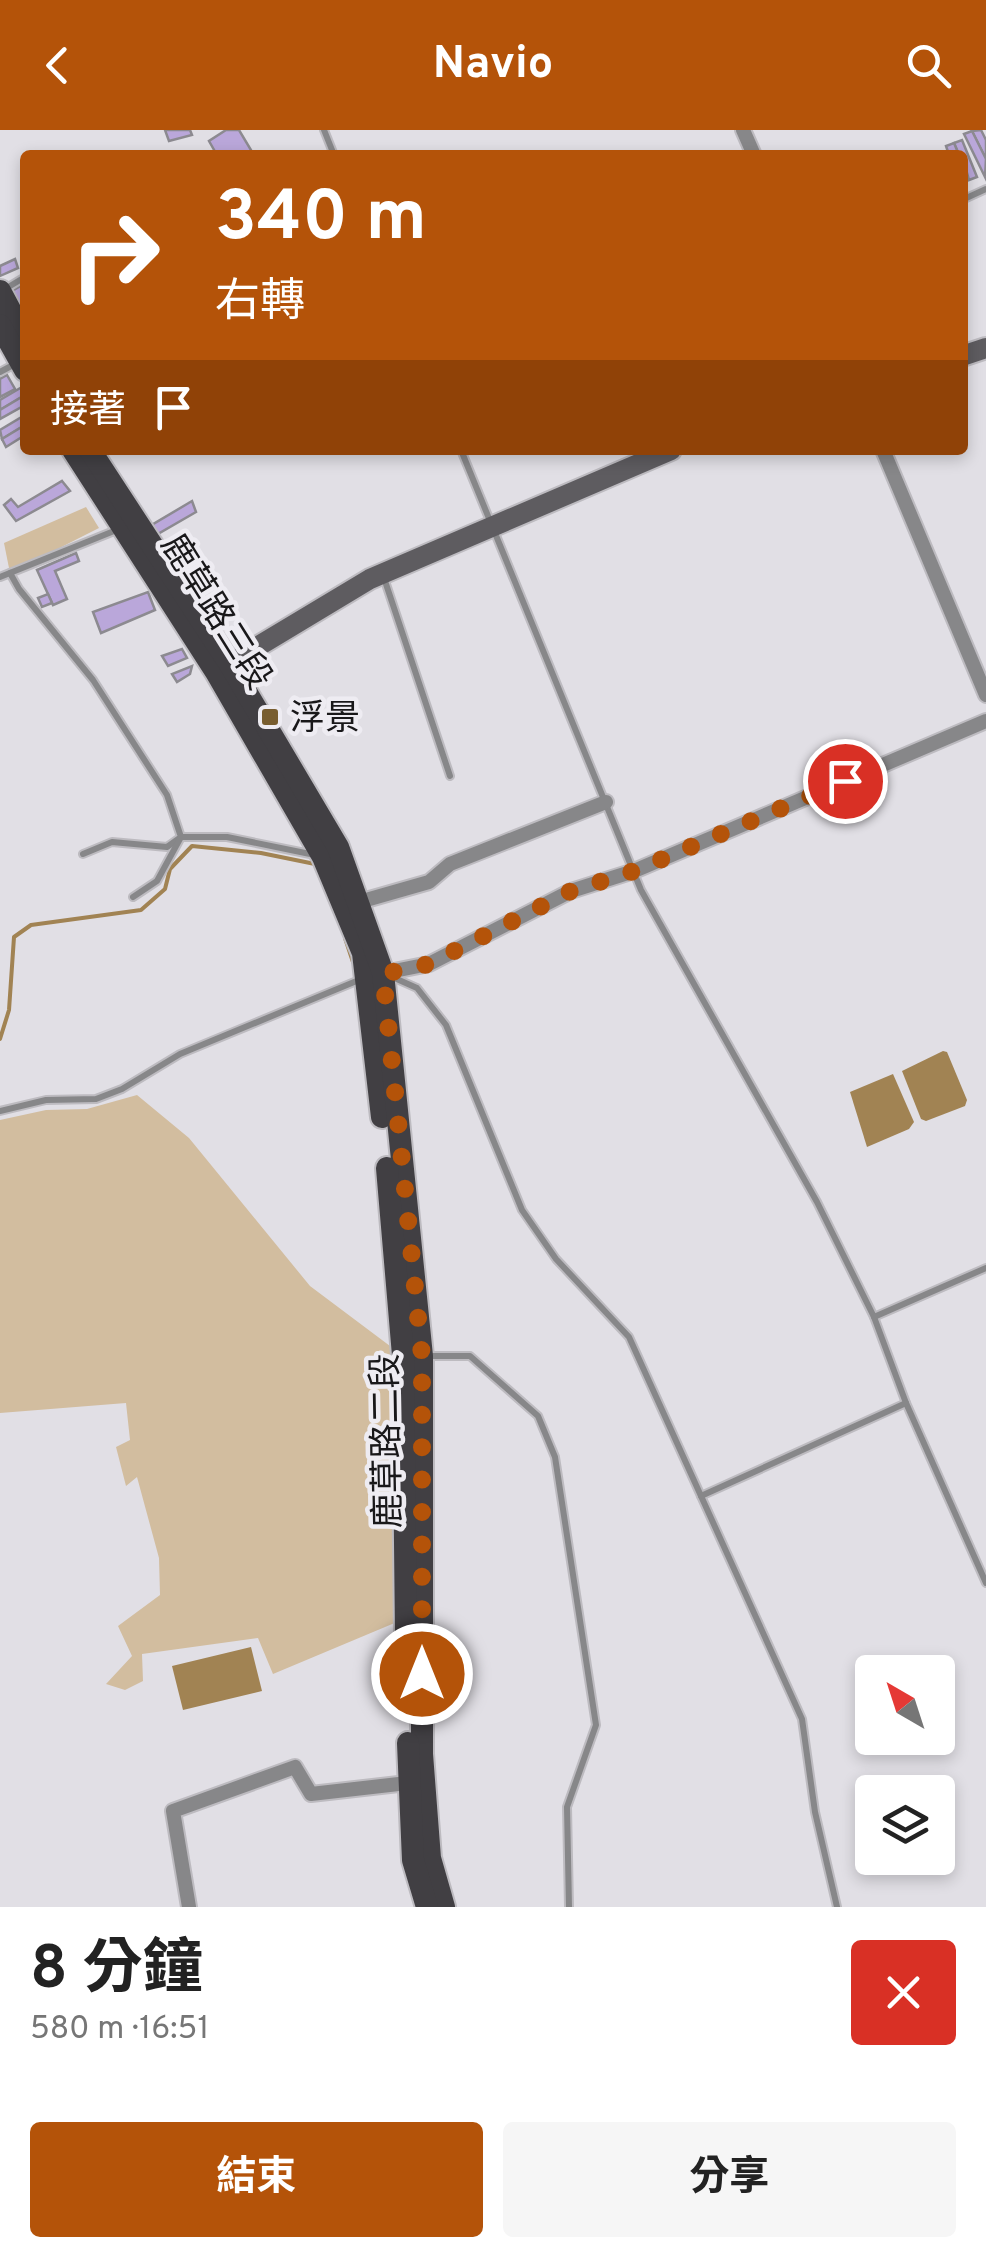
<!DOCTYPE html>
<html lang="zh-TW">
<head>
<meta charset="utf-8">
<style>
	body { margin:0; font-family:Overpass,"Noto Sans TC",sans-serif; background:#f6f6f6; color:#222; height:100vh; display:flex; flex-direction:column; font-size:38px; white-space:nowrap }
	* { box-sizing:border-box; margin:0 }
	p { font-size:32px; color:#767676 }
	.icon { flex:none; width:55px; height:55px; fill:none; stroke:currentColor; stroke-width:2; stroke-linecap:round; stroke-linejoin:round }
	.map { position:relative; height:1777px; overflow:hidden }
	.details { display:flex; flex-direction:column; background:#fff; flex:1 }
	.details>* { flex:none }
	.guide { position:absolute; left:20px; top:20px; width:948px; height:305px; border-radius:10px; box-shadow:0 5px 15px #0003; background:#b45309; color:#fff; overflow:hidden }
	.needle { width:65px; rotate:321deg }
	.controls { position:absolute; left:855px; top:1525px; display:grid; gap:20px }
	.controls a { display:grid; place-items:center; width:100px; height:100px; border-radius:10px; background:#fff; box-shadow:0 5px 15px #0003; font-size:50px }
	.pin { position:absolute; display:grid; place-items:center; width:85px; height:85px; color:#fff; margin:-42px; border:5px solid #fff; border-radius:50%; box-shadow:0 2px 10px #0007 }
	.me { position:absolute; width:110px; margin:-55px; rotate:0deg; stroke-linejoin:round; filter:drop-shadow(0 0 8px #0008) }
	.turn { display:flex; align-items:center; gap:35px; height:210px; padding:0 30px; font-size:45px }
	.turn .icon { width:130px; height:130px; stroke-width:2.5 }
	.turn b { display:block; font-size:70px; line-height:85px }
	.then { display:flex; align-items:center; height:95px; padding:0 30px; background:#0003; gap:20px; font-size:38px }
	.round { display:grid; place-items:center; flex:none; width:105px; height:105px; border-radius:10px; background:#f6f6f6 }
	.overview { display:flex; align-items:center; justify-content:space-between; height:170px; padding:0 30px }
	h1 { font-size:60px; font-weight:700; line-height:75px }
	.button { display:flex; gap:20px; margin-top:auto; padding:20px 30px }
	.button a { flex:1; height:115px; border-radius:10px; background:#b45309; color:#fff; font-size:40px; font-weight:700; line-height:115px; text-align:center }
	.button a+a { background:#f6f6f6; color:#222 }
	header { display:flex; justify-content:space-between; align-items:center; height:130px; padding:0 30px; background:#b45309; color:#fff; font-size:45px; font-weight:700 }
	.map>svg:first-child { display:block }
	.green { fill:#d2bd9f }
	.water { fill:#a18353 }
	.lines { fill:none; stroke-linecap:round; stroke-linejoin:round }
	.stream { stroke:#a18353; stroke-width:4 }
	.building { fill:#baa7da; stroke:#8c8a90; stroke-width:2.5 }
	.lane-casing { stroke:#bdbbc0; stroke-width:10 }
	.street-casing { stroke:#bdbbc0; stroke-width:18 }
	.secondary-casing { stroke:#bdbbc0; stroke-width:24 }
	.primary-casing { stroke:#bdbbc0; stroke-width:26 }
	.lane { stroke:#878789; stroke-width:6 }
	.street { stroke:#878789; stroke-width:14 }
	.secondary { stroke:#5e5c60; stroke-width:20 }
	.primary { stroke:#413f43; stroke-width:22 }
	.route { stroke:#b45309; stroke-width:18; stroke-dasharray:0 32.4 }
	.poi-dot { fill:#785d2f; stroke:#eeecf2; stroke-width:4 }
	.labels { text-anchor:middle; stroke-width:9; stroke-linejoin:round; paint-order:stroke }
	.street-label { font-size:35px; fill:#19181a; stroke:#eeecf2 }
	.poi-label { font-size:35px; fill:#19181a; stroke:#eeecf2; text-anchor:start }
</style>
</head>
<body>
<header><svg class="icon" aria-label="back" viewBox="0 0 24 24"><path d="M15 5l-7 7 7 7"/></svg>Navio<svg class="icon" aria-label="search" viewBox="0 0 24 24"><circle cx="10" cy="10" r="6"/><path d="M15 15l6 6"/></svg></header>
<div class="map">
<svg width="986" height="1777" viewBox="0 0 986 1777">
	<rect width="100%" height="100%" fill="#e1dfe5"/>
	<g class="green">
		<path d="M86,377L99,398L10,443L4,413Z"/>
		<path d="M137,965L189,1008L310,1156L394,1219L397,1492L273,1544L258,1508L142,1524L143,1551L125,1560L106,1554L132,1526L118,1496L160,1465L159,1428L137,1347L126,1356L116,1317L130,1310L126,1273L0,1283V990L46,980L87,979Z"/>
	</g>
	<g class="water">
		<path d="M943,921L947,922L967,970L965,976L926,991L921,989L902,941Z"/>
		<path d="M893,944L914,992L909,999L867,1017L850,962Z"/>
		<path d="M251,1517L262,1561L183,1580L172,1536Z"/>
	</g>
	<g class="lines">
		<g class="stream">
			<path d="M345,808L353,832"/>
			<path d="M0,909L9,880L14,807L31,795L141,780L165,759L170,739L192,716L261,723L315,734"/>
		</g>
	</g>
	<g class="building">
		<path d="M165,0H190L192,5L169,11Z"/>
		<path d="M226,0H239L254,25H217L209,11Z"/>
		<path d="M981,0L986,10V29L972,1Z"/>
		<path d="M972,1L986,29L985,47L964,4Z"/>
		<path d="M962,10L977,47L969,50L962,25H959L954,13Z"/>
		<path d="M954,13L959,25H949L946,16Z"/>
		<path d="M15,129L18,138L0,146V136Z"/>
		<path d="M24,154L25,182L20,185L7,164Z"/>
		<path d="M7,245L15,259L0,267V249Z"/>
		<path d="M22,257L25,265L0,280V270Z"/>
		<path d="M25,265V275L0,289V280Z"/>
		<path d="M25,285V295L2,309L0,300Z"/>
		<path d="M25,295V305L6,317L2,309Z"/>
		<path d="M62,351L70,361L16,391L4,375L11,369L18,377Z"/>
		<path d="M192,371L196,382L156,405L150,396Z"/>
		<path d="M76,423L79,431L55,441L67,469L53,475L37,440Z"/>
		<path d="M148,462L155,480L101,503L93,482Z"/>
		<path d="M48,464L52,473L42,477L38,468Z"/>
		<path d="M182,519L187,528L168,536L162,526Z"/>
		<path d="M192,536L190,544L177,552L172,544Z"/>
	</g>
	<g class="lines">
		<g class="lane-casing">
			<g id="lane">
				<path d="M324,0L334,25"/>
				<path d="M962,70L986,59"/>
				<path d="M5,159L25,147"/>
				<path d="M0,242L15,234"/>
				<path d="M461,320L641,760L817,1072L874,1187L906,1273L986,1453"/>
				<path d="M10,443L19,459L93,550L167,665L181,707L167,717L112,712L83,724"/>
				<path d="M0,447L119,399"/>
				<path d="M384,448L450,646"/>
				<path d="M133,767L157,751L181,707H227L315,725"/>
				<path d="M390,846L417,858L446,895L522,1080L556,1129L629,1207L802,1589L815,1682L837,1777"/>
				<path d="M0,981L46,970L96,969L122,959L180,924L359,850"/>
				<path d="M874,1187L986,1138"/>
				<path d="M426,1226H470L538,1286L555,1327L596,1595L567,1677L569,1777"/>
				<path d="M701,1366L906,1273"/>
			</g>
		</g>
		<g class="street-casing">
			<g id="street">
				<path d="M743,0L754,25"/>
				<path d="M883,320L986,565"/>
				<path d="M359,772L429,752L450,734L606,672"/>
				<path d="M379,844L429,834L571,761L634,741L986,591"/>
				<path d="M189,1777L173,1681L295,1637L311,1664L416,1652"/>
			</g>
		</g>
		<g class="secondary-casing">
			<g id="secondary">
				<path d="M962,226L986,218"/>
				<path d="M217,541L370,449L671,320"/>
			</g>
		</g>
		<g class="primary-casing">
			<g id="primary">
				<path d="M0,161L25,208"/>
				<path d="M0,195L25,240"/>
				<path d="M73,320L216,542L323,727L363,823L382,987"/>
				<path d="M90,320L229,533L338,717L383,843L422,1226V1624L430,1728L444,1777"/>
				<path d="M387,1038L403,1225L406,1506"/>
				<path d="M408,1613L413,1730L427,1777"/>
			</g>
		</g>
		<use href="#lane" class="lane"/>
		<use href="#street" class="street"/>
		<use href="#secondary" class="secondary"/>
		<use href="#primary" class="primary"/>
	</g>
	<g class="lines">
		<path class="route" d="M422,1544V1226L383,844L429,834L571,761L634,741L845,651"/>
	</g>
	<rect class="poi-dot" x="260" y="577" width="20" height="20" rx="5"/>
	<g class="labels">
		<g class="street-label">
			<text transform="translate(217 481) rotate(58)" y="12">鹿草路三段</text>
			<text transform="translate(386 1311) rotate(-91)" y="12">鹿草路二段</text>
		</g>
		<g class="poi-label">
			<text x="290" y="599">浮景</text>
		</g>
	</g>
</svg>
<div class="controls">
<a><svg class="needle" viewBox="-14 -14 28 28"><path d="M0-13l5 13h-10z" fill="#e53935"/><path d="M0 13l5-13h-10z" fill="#767676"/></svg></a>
<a><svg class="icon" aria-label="layers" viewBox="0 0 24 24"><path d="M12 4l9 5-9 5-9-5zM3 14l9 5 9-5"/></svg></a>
</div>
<div class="pin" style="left:845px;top:651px;background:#d93025"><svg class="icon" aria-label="arrive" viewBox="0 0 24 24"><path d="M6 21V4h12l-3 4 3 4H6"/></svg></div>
<svg class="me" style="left:422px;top:1544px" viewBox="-20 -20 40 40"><circle r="17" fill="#b45309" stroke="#fff" stroke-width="3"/><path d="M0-11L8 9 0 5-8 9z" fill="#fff"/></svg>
<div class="guide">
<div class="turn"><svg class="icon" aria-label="right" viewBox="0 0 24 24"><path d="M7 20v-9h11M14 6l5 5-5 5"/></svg><div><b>340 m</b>右轉</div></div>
<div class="then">接著<svg class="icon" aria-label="arrive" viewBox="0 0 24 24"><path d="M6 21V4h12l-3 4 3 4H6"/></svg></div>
</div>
</div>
<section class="details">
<div class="overview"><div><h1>8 分鐘</h1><p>580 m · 16:51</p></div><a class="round" style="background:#d93025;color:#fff"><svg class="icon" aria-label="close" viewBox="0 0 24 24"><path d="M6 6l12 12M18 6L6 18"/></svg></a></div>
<div class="button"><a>結束</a><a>分享</a></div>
</section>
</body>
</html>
